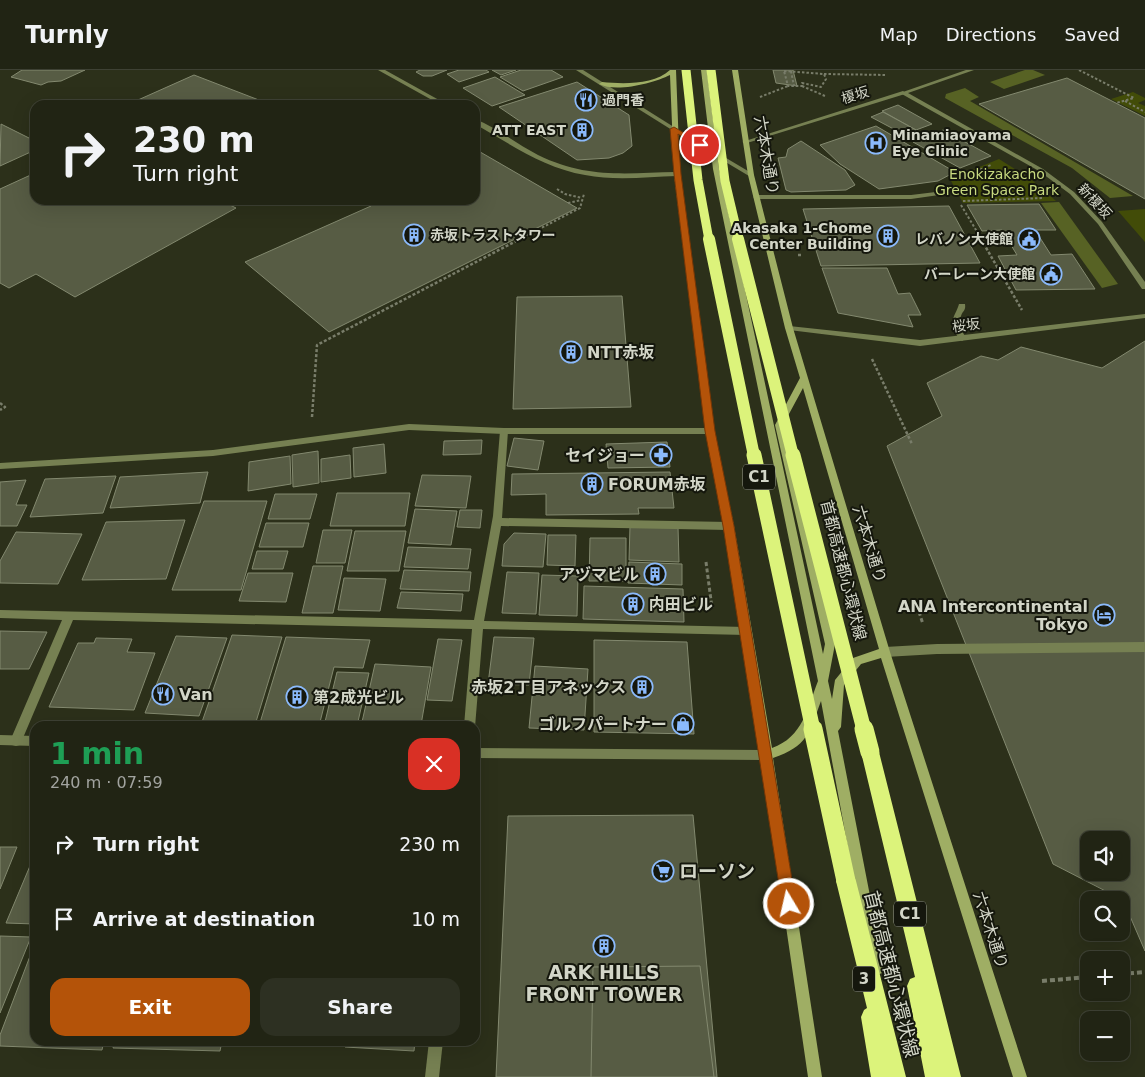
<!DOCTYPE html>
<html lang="en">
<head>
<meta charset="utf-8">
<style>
	body { margin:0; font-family:"DejaVu Sans","Noto Sans JP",sans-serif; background:#2d3022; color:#f1f3f6; height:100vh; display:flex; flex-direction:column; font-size:19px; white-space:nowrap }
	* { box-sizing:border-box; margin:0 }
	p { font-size:16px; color:#a2a4a0 }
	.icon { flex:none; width:28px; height:28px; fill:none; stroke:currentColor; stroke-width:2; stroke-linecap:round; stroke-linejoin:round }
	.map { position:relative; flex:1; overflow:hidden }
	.panel { position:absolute; left:30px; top:651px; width:450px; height:325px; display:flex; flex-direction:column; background:#212414; border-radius:15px; box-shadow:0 5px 20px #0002,0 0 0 1px #3e4134 }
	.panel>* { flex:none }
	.banner { position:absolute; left:30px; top:30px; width:450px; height:105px; border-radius:15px; box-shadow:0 5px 20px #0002,0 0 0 1px #3e4134; background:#212414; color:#f1f3f6; overflow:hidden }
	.fabs { position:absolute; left:1080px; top:761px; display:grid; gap:10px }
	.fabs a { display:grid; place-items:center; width:50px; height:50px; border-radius:10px; background:#212414; box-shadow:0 5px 20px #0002,0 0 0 1px #3e4134; font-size:25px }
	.pin { position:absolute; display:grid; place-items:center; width:42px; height:42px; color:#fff; margin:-21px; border:2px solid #fff; border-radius:50%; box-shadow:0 1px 5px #0007 }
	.me { position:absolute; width:55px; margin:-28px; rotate:351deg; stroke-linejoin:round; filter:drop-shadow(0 0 4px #0008) }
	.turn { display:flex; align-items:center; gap:18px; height:105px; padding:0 20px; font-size:22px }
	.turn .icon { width:65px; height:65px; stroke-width:2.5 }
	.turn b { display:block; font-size:35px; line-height:42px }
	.round { display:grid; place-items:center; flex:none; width:52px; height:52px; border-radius:15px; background:#2d3022 }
	.summary { display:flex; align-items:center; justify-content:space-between; height:85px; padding:0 20px }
	h1 { font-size:30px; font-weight:700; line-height:38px; color:#1e9e55 }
	.primary-button { display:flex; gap:10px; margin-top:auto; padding:10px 20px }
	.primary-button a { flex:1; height:58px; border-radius:15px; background:#b45309; color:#fff; font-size:20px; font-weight:700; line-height:58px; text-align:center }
	.primary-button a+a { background:#2d3022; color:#f1f3f6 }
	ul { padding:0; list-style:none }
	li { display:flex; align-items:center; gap:15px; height:75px; padding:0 20px }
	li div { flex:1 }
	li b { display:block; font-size:19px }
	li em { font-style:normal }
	header { display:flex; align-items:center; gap:30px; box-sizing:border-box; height:70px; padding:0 25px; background:#212414; border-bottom:1px solid #3e4134 }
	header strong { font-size:24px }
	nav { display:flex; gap:28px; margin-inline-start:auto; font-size:18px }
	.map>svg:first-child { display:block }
	.green { fill:#424c08 }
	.forest { fill:#576224 }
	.building { fill:#575c44; stroke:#83896f; fill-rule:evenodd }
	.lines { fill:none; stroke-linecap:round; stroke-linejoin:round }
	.path-far3 { stroke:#797d6a; stroke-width:2; stroke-dasharray:2.5 2; stroke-linecap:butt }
	.path-far2 { stroke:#797d6a; stroke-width:2.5; stroke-dasharray:3 2; stroke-linecap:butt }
	.path-far1 { stroke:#797d6a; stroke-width:3; stroke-dasharray:4 2.5; stroke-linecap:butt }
	.path { stroke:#797d6a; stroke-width:4; stroke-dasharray:5 3; stroke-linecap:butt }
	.service { fill:#768052; fill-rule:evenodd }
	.minor { fill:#768052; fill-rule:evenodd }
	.tertiary { fill:#768052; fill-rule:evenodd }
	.secondary { fill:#9fae64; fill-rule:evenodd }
	.motorway { fill:#dcf37b; fill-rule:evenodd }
	.motorway-bridge-far3 { stroke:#dcf37b; stroke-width:9 }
	.motorway-bridge-far2 { stroke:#dcf37b; stroke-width:12 }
	.motorway-bridge-far1 { stroke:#dcf37b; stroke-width:15 }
	.motorway-bridge { stroke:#dcf37b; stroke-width:19 }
	.route { fill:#b45309; stroke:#753606 }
	.labels { text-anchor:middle; stroke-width:4; stroke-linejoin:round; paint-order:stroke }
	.far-street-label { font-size:14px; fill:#d3d6c8; stroke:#15170d }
	.far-poi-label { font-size:14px; font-weight:bold; fill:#d3d6c8; stroke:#15170d; text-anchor:end }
	.far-park-label { font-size:14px; fill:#c8da80; stroke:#15170d }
	.shield { fill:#15170d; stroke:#9a9d90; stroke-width:1 }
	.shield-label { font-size:15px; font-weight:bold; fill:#d3d6c8 }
	.street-label { font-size:16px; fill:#d3d6c8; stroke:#15170d }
	.poi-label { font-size:16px; font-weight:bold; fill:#d3d6c8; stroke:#15170d; text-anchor:start }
	.near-poi-label { font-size:19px; font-weight:bold; fill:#d3d6c8; stroke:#15170d; text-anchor:start }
	.near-street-label { font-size:19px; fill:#d3d6c8; stroke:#15170d }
</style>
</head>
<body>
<header>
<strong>Turnly</strong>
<nav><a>Map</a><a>Directions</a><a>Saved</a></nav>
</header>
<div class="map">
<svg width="1145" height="1007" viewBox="0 0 1145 1007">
	<rect width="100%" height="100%" fill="#2c301a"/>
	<g class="green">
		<path d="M1133,22L1145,28V30L1138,33L1145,36V46L1111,29Z"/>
		<path d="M999,89L1031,109L1056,131L963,133L950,109Z"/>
		<path d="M1145,139V172L1118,141Z"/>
	</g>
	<g class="forest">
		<path d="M1025,0H1033L1045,5L1004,19L990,12Z"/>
		<path d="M965,18L979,27L970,31L1133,126L1110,128L1072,98L945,28L946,24Z"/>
		<path d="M1059,132L1118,214L1102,218L1041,133Z"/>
	</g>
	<g class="building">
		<path d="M22,0H85L61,11L48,12L41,15L11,7Z"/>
		<path d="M420,0H447L432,6H423L416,2Z"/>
		<path d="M459,0H486L489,2L459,12L447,4Z"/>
		<path d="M492,0H516L501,5Z"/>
		<path d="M521,0H551L563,7L523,21L500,7Z"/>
		<path d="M773,0H793L797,16L776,13Z"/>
		<path d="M194,5L264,32L259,35L129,34Z"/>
		<path d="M495,7L525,25L492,36L463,18Z"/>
		<path d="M1067,8L1145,48V129L979,34Z"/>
		<path d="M577,12L629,45L632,76L623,83L609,88L577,90L499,37Z"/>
		<path d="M898,35L932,54L916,60L882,41Z"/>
		<path d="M883,42L916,60L903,64L871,47Z"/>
		<path d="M1,54L35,71V80L0,96Z"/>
		<path d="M876,56L955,102L938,111L879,119L840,94L820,75Z"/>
		<path d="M943,60L991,86L960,98L913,72Z"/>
		<path d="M801,71L845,100L855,115L846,120L791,122L786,120L778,88L786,87L788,79Z"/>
		<path d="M475,79L577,138L329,262L245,192L371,136L361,130H475Z"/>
		<path d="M35,103V130H220L236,138L75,227L36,204L9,218L0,213V119Z"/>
		<path d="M1039,134L1056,160H1035L1051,185L1072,184L1095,219L1016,220L998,186L1017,185L1002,160L982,161L967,135Z"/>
		<path d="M949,136L980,193L821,196L803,139Z"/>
		<path d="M822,198H887L898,224L910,223L921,245H908L913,257L838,243Z"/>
		<path d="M622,226L631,337L513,339L517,227Z"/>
		<path d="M1145,271V881L1123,830L1053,794L887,376L942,346L927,313L981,286L998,290L1021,277L1102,298ZM1089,770H1121V802H1089Z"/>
		<path d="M514,368L544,371L538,400L507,396Z"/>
		<path d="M482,370L481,384L443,385L444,371Z"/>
		<path d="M667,372L670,397L608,398L606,374Z"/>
		<path d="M384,374L386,403L354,407L353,378Z"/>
		<path d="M318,381L319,413L293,417L292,385Z"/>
		<path d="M350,385L351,408L321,412V389Z"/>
		<path d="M290,386L291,414L248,421L249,392Z"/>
		<path d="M208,402L200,433L110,438L120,407Z"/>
		<path d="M670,402L674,438H638L639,444L546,445V424L511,425L512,404Z"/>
		<path d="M422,405L471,406L466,438L415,436Z"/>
		<path d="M116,406L103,443L30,447L45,409Z"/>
		<path d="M26,410L16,435H27L17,456H0V412Z"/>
		<path d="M337,423H410L405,456H330Z"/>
		<path d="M275,424H317L310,449H268Z"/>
		<path d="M204,431H267L241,520H172Z"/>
		<path d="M415,439L457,441L451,475L408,473Z"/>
		<path d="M460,440H482L480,458L457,457Z"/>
		<path d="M185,450L166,509L82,510L106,452Z"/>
		<path d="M266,453H309L303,477H259Z"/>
		<path d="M630,456L678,457L679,492L629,490Z"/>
		<path d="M323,460H352L345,493H316Z"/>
		<path d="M355,461H406L399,501H347Z"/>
		<path d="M16,462L82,464L58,514L0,513V491Z"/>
		<path d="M514,463L546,464L543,497L502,496L504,474Z"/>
		<path d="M548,465H576L575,496L547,495Z"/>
		<path d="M590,468H626V511H589Z"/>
		<path d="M408,477L471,479L468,499L404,497Z"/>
		<path d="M257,481H288L283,499H252Z"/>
		<path d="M629,492L682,494V515L628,513Z"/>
		<path d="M313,496H343L333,543H302Z"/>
		<path d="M404,500L471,502L469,521L400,519Z"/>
		<path d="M507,502L539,503L536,544L502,543Z"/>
		<path d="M248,503H293L286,532L239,531Z"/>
		<path d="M542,505L578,506L577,546L539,545Z"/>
		<path d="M344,508L386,509L380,541L338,540Z"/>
		<path d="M584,516L683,519L684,552L583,549Z"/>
		<path d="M401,522L463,524L461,541L397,538Z"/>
		<path d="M0,561L47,562L29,599H0Z"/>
		<path d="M232,565L282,567L255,655L202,652Z"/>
		<path d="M176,566L227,568L199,646L145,643Z"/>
		<path d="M286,567L370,570L363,598L334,597L319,656H259Z"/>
		<path d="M494,567L534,568L529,615L488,614Z"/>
		<path d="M96,568L132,569L127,582L155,583L134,640L49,637L78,573H94Z"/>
		<path d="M438,569L462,570L452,631L427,630Z"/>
		<path d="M594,570L687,572L694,664L594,662Z"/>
		<path d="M375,594L431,597L421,655L362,652Z"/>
		<path d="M535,596L588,599L584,660L529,658Z"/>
		<path d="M337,602L369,603L357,656H324Z"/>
		<path d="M693,745L717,1007H496L508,746Z"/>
		<path d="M0,777H17L0,819Z"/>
		<path d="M35,784V854L6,853Z"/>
		<path d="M0,866L31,867L0,943Z"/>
		<path d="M35,873V971H104L102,980L0,976V965Z"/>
		<path d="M700,896L714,1007H591L593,897Z"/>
		<path d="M115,971H222L220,981L113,978Z"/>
		<path d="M346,971H415L414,981L345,977Z"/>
	</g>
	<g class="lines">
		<g class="path-far3">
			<path d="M1079,0L1134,28L1116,33"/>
			<path d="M784,1L824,4L826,9L821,17L802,13V16H788Z"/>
			<path d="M791,1L794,16"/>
			<path d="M824,4L886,5"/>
			<path d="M802,16L825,26"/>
			<path d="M760,27L788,16"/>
			<path d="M1125,31L1145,42"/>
			<path d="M955,110L991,95"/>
			<path d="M557,119L565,124L582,128"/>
			<path d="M963,131L1044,128"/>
			<path d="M568,133L581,130"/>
			<path d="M961,135L982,170"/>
			<path d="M518,170L580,138L584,124"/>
		</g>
		<g class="path-far2">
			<path d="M981,169L1022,240"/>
			<path d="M798,185H802"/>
			<path d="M872,289L912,374"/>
			<path d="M0,333L5,337L0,340"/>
			<path d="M312,347L317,275L520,169"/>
		</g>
		<g class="path-far1">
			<path d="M706,492L712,538"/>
			<path d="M919,542L923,554"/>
		</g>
		<g class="path">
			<path d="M1121,904L1145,902"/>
			<path d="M1042,911L1089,907"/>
		</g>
		<g class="service">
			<path d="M944,121L946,122V124L911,129H756L753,127L756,125H911Z"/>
			<path d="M959,234H965C966,241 963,240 961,246C957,254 962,261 966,268L962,271C958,268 957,266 955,261C949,249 956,245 959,234Z"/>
			<path d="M504,358L508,361L502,448L729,452L734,456L729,460L501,456L484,551L746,557L750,558L751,561L750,564L746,565L483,559L475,657L464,656L472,559L73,550L20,675L16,676L12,675L10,671L62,550L0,548V540L474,550L493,446L500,361Z"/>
			<path d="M1145,572V582L937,584L885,587L881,585L880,582L881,579L885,577L937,574Z"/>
		</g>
		<g class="minor">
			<path d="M903,21L906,23L905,24L747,73L742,72Z"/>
			<path d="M674,57L753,104L754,105L749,106L672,60L671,59Z"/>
			<path d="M409,354L504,358H710L714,361L710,364H504L409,360L213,386L0,399V393L213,380Z"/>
			<path d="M0,665L35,666V676L0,675Z"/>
			<path d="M475,678L767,680L771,681L773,685L771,689L767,690L475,688Z"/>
			<path d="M429,971H443L439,1007H425Z"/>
		</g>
		<g class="tertiary">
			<path d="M378,0H385L448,35H441Z"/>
			<path d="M576,0H583L677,59L672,60Z"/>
			<path d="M966,0H974L908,23L1043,99L1074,122L1102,152L1145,212V219H1142L1098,154L1070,124L1039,101L900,23Z"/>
			<path d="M475,49C497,58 517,74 538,85C587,109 625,103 677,102L680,104L677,106C647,107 615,111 585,105C544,98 510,74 475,54Z"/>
			<path d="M1145,244V248L920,276L789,260L785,258L789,256L920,270Z"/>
		</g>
		<path class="secondary" d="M670,0H676L680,104L714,361L734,456L772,678C803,667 807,639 818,611L713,99L701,0H707L719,99L823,584L825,574L775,355L800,308L785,258L748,105L732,0H738L754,105L793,258L890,582L1027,1007H1013L881,588L861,594L844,615L841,657L838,661L884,898L882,903L877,905L872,903L870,898L821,631C809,663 808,676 773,688L822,1007H808L761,685L724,456L706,361L674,104L670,5C654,13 616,23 599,14L602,12C623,14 654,15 670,0ZM803,318L879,579L853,588L835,610L832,629L828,611L835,574L783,355Z"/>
		<g class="motorway">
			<path d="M870,674L876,676L879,682L961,1007H925L907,916L910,909L915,907L861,682L864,676Z"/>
			<path d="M846,801L853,804L856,811L906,1007H871L861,947L864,940L867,938L836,811L839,804Z"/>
		</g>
		<g class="motorway-bridge-far3">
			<path d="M686,0L698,110L709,170"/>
			<path d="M711,0L725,111L739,170"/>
		</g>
		<g class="motorway-bridge-far2">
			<path d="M709,169L754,386"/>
			<path d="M738,169L793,386"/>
		</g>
		<g class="motorway-bridge-far1">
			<path d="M754,385L813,660"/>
			<path d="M793,385L864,660"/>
		</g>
		<g class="motorway-bridge">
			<path d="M813,659L846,811"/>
			<path d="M864,659L870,682"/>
		</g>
	</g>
	<path class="route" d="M674,57L704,75L698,77L678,64L681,104L715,361L734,456L796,834L794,839L789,841L784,839L782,834L723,456L705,361L674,104L670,59Z"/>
	<defs>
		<g id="restaurant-ring" transform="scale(1.125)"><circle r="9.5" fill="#15170d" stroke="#8bbafc" stroke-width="1.5"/><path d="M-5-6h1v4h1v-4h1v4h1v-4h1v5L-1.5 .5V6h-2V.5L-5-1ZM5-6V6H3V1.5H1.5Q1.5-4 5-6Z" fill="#8bbafc"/></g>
		<g id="building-ring" transform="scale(1.125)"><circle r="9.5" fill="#15170d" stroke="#8bbafc" stroke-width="1.5"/><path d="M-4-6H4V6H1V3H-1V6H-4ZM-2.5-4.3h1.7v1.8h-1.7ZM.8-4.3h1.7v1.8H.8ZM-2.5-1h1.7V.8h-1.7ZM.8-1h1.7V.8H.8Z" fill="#8bbafc"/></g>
		<g id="hospital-ring" transform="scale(1.125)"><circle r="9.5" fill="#15170d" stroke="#8bbafc" stroke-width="1.5"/><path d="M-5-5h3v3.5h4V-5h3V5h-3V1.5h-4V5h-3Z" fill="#8bbafc"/></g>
		<g id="civic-ring" transform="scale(1.125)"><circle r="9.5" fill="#15170d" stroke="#8bbafc" stroke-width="1.5"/><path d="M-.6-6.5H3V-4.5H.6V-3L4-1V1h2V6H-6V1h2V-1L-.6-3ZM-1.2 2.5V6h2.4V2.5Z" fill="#8bbafc"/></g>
		<g id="pharmacy-ring" transform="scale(1.125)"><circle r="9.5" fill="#15170d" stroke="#8bbafc" stroke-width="1.5"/><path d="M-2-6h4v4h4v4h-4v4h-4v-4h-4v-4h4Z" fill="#8bbafc"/></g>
		<g id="hotel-ring" transform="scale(1.125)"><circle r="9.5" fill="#15170d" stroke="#8bbafc" stroke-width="1.5"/><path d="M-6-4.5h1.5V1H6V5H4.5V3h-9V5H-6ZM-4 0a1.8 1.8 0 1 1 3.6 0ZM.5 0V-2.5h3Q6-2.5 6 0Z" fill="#8bbafc"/></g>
		<g id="shop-ring" transform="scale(1.125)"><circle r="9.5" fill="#15170d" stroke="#8bbafc" stroke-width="1.5"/><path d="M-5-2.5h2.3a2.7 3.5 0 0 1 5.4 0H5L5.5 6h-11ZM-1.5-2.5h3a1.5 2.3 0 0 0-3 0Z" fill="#8bbafc"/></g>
		<g id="supermarket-ring" transform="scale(1.125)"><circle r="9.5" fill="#15170d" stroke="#8bbafc" stroke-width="1.5"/><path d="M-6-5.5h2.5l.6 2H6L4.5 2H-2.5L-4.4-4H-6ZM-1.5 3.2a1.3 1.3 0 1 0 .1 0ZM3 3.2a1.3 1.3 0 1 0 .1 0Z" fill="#8bbafc"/></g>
	</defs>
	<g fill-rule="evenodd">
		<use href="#restaurant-ring" x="586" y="30"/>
		<use href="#building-ring" x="582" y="60"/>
		<use href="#hospital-ring" x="876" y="73"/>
		<use href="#building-ring" x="414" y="165"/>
		<use href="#building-ring" x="888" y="166"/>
		<use href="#civic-ring" x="1029" y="169"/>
		<use href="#civic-ring" x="1051" y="204"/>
		<use href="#building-ring" x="571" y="282"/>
		<use href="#pharmacy-ring" x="661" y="385"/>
		<use href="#building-ring" x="592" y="414"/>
		<use href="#building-ring" x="655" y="504"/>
		<use href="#building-ring" x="633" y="534"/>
		<use href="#hotel-ring" x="1104" y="545"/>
		<use href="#building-ring" x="642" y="617"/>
		<use href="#restaurant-ring" x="163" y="624"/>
		<use href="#building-ring" x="297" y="627"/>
		<use href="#shop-ring" x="683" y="654"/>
		<use href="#supermarket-ring" x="663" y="801"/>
		<use href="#building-ring" x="604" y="876"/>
	</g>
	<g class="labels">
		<g class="far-street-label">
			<text transform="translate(855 25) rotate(-17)" y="5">榎坂</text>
			<text transform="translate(1095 131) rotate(47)" y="5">新榎坂</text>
			<text transform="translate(966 255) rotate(-7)" y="5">桜坂</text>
		</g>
		<g class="far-poi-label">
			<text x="602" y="35" text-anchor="start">過門香</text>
			<text x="566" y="65">ATT EAST</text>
			<text x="892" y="70" text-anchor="start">Minamiaoyama<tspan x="892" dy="16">Eye Clinic</tspan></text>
			<text x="872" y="163">Akasaka 1-Chome<tspan x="872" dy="16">Center Building</tspan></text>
			<text x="430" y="170" text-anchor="start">赤坂トラストタワー</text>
			<text x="1013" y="174">レバノン大使館</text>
			<text x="1035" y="209">バーレーン大使館</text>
		</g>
		<g class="far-park-label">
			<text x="997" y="109">Enokizakacho<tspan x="997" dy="16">Green Space Park</tspan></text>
		</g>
		<g class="shield">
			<rect x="743" y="394.5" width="32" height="25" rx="4"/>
			<rect x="894" y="831.5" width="32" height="25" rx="4"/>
			<rect x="853" y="896.5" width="22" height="25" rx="4"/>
		</g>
		<g class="shield-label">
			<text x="759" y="412">C1</text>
			<text x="910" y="849">C1</text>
			<text x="864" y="914">3</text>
		</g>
		<g class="street-label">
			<text transform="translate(767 85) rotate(80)" y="6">六本木通り</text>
			<text transform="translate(870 474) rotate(73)" y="6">六本木通り</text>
			<text transform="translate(844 500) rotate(76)" y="6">首都高速都心環状線</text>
			<text transform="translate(991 860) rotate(72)" y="6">六本木通り</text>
		</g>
		<g class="poi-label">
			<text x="587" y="288">NTT赤坂</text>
			<text x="645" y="391" text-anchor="end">セイジョー</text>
			<text x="608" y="420">FORUM赤坂</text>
			<text x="639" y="510" text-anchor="end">アヅマビル</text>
			<text x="649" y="540">内田ビル</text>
			<text x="1088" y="542" text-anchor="end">ANA Intercontinental<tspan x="1088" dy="18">Tokyo</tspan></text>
			<text x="626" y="623" text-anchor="end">赤坂2丁目アネックス</text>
			<text x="179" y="630">Van</text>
			<text x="313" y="633">第2成光ビル</text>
			<text x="667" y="660" text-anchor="end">ゴルフパートナー</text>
		</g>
		<g class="near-poi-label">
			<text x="679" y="808">ローソン</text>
			<text x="604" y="909" text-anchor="middle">ARK HILLS<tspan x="604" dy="22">FRONT TOWER</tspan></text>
		</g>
		<g class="near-street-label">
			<text transform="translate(892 904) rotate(76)" y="7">首都高速都心環状線</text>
		</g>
	</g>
</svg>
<div class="fabs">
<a><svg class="icon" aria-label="sound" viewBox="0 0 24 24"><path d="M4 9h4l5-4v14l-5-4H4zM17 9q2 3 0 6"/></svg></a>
<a><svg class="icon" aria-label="search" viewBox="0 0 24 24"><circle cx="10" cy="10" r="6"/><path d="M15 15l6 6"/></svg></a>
<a>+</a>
<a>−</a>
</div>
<div class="pin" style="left:700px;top:75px;background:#d93025"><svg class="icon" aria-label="arrive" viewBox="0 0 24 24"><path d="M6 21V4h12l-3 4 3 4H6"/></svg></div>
<svg class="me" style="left:789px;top:834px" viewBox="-20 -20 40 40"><circle r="17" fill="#b45309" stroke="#fff" stroke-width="3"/><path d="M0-11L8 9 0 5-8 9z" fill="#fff"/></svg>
<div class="banner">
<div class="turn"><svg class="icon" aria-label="right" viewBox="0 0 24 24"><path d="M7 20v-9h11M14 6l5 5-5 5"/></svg><div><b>230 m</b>Turn right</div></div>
</div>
<section class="panel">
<div class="summary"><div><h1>1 min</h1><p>240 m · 07:59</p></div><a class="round" style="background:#d93025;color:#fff"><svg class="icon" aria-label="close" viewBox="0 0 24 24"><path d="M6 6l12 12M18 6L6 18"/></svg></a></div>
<ul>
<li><svg class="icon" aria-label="right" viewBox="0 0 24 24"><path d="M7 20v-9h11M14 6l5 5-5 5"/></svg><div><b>Turn right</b></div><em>230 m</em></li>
<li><svg class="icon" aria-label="arrive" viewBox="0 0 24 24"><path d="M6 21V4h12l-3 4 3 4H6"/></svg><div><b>Arrive at destination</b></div><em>10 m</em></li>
</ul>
<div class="primary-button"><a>Exit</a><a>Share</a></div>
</section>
</div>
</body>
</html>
